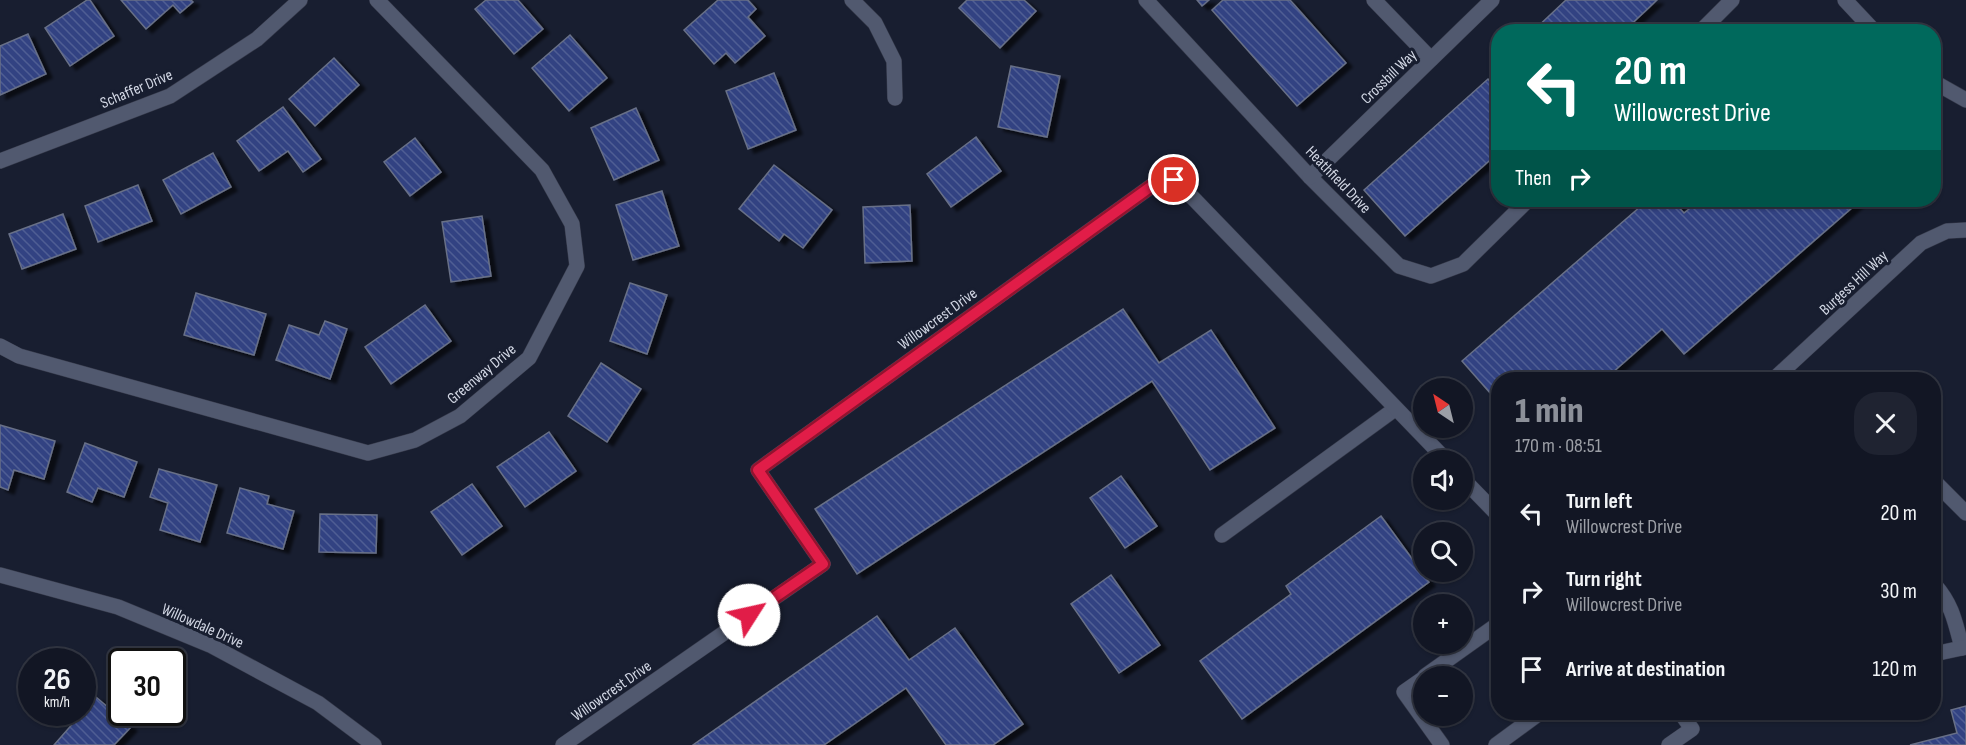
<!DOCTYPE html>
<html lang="en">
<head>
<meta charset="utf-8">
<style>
	body { margin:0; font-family:"Sofia Sans Condensed",sans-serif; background:#1f2331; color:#f1f3f6; height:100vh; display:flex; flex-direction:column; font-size:22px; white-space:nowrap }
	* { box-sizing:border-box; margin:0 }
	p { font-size:20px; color:#9c9fa6 }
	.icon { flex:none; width:33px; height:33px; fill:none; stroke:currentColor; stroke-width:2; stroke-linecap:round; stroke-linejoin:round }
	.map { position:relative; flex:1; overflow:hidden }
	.drawer { position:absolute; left:1491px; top:372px; width:450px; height:348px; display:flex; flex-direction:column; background:#121624; border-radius:24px; box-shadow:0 2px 4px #0004,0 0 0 2px #313541 }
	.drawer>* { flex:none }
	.hud { position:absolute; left:1491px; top:24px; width:450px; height:183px; border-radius:24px; box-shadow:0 2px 4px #0004,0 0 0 2px #313541; background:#00695c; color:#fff; overflow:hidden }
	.needle { width:39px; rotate:325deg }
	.controls { position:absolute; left:1413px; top:378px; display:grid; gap:12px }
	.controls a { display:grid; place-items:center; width:60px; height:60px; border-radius:50%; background:#121624; box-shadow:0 2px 4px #0004,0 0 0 2px #313541; font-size:30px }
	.speed { position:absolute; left:18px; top:648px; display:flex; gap:12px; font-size:30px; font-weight:700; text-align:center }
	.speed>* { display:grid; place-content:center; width:78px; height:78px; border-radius:50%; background:#121624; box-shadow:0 2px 4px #0004,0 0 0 2px #313541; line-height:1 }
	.speed small { font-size:15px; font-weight:400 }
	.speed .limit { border:3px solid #111; border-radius:9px; background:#fff; color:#111 }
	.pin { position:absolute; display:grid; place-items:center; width:51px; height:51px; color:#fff; margin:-26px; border:3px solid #fff; border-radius:50%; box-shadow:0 2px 6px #0007 }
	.me { position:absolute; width:66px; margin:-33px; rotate:55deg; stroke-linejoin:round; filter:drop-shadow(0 0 4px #0008) }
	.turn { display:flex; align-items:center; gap:21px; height:126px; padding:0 24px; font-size:27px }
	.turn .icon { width:78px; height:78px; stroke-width:2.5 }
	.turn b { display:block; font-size:42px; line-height:51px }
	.then { display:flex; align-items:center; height:57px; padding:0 24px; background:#0003; gap:12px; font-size:22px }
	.round { display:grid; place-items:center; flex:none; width:63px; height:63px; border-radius:24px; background:#1f2331 }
	.summary { display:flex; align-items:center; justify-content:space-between; height:102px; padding:0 24px }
	h1 { font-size:36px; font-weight:800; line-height:45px; color:#8c9099 }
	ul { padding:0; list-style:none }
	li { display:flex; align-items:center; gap:18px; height:78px; padding:0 24px }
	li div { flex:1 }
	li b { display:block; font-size:22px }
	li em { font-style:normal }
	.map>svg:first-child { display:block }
	.building { fill:url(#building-back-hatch); stroke:#687087; stroke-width:1.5; filter:url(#shadow) }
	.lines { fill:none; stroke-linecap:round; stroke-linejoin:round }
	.minor-casing { stroke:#353949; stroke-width:16 }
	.minor { stroke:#51596f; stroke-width:15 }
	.route-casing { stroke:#92132f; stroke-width:15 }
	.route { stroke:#e11d48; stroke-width:10 }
	.labels { text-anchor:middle; stroke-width:6; stroke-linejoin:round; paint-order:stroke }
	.street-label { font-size:16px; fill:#d2d7e4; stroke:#181e30 }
</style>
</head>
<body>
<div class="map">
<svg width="1966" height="745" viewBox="0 0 1966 745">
	<defs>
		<pattern id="building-back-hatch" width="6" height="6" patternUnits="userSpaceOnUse" patternTransform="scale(1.5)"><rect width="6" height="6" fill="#324382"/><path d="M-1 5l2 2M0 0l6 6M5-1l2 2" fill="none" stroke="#4f5d94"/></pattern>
		<filter id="shadow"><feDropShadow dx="6" dy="4" stdDeviation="1.5" flood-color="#0009"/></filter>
	</defs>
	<rect width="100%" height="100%" fill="#181e30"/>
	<g class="building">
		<path d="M87,0H90L114,36L70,66L45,28Z"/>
		<path d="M121,0H191L193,2L180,13L173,5L146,29Z"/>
		<path d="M486,0H518L543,29L514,54L475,9Z"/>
		<path d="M718,0H748L756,9L748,17L765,36L735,63L726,53L714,64L684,30Z"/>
		<path d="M967,0H1024L1036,11L1000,48L959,8Z"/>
		<path d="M1197,0H1209L1202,6Z"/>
		<path d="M1223,0H1290L1346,63L1297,106L1212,10Z"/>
		<path d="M1566,0H1657L1623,32H1532Z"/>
		<path d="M28,34L46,74L0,95V46Z"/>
		<path d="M570,35L607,78L569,111L532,68Z"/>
		<path d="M334,58L359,85L315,126L289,99Z"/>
		<path d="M1011,66L1060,76L1047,137L998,127Z"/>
		<path d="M774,73L796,130L748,149L726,91Z"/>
		<path d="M1488,79L1498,91V153L1405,236L1364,190Z"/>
		<path d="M283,107L321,159L303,172L288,151L259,171L237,141Z"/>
		<path d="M636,108L659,160L614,180L591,128Z"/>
		<path d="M976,137L1001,171L951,207L927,174Z"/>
		<path d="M415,138L441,172L410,196L384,162Z"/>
		<path d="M213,153L231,187L181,214L163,180Z"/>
		<path d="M774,165L832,210L803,248L784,234L779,241L739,209Z"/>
		<path d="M138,185L152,221L98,242L85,206Z"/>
		<path d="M662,191L679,246L633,260L616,205Z"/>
		<path d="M1648,200H1672L1684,213L1700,200H1861L1684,354L1662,329L1604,380H1498V402L1462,361Z"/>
		<path d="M910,205L912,261L865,263L863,207Z"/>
		<path d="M63,214L76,249L22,269L9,234Z"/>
		<path d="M482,216L491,276L451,282L442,222Z"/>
		<path d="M630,283L667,295L647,354L610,341Z"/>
		<path d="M196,293L266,314L254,355L184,335Z"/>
		<path d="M425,305L451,341L391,384L365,347Z"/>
		<path d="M1123,309L1159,363L1211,330L1275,428L1210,470L1152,381L857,574L815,509Z"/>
		<path d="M325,321L347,329L330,379L276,360L289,325L319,335Z"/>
		<path d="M601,363L641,389L607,442L568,416Z"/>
		<path d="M0,425L55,441L44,479L14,470L8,490L0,487Z"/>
		<path d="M549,432L576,471L525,507L497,467Z"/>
		<path d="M85,443L137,462L124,497L98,488L92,502L67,492Z"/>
		<path d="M159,469L217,485L200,542L160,530L168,503L150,497Z"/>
		<path d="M1121,476L1157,526L1125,548L1090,498Z"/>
		<path d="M472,484L502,526L462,555L431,512Z"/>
		<path d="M240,488L269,496L267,504L294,511L283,549L227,533Z"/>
		<path d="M320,514L377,515L376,553L319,552Z"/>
		<path d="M1381,516L1429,582L1242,719L1200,661L1291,594L1286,586Z"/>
		<path d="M1111,575L1160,645L1119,673L1071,604Z"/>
		<path d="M877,616L909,660L955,628L1023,724L993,745H946L906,688L824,745H693Z"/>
		<path d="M96,697L131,727L114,745H54Z"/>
		<path d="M1966,706V745H1910L1957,733L1951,710Z"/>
	</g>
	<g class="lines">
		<g class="minor-casing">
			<g id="minor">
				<path d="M852,0L875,23L894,61L895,98"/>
				<path d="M1146,0L1310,177L1399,266L1431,276L1463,264L1528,200"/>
				<path d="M1374,0L1431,59"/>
				<path d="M1845,0L1875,32"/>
				<path d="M1700,32L1732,0"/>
				<path d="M1934,82L1966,100"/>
				<path d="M0,161L170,96L257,39L300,0"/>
				<path d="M1310,177L1492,0"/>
				<path d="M0,346L19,356L368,453L415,440L460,416L529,358L577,266L572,224L542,170L377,0"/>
				<path d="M1773,380L1921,243L1947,231L1966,230"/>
				<path d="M1462,478L1498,515"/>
				<path d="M1934,481L1966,513"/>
				<path d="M1222,535L1395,409"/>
				<path d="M0,575L118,607L210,645L318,703L374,745"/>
				<path d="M1934,584C1952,604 1955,621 1962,648"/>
				<path d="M1934,654L1966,647"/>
				<path d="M1425,676L1498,624"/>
				<path d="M1424,678L1404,692L1442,745"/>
				<path d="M563,745L823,564L758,470L1153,185L1174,180L1194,199L1446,460"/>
				<path d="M1496,745L1541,712"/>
				<path d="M1669,745L1692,729L1680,712"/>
			</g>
		</g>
		<use href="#minor" class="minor"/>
	</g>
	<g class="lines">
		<g class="route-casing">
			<path id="route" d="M749,615L823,564L758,470L1153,185L1174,180"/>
		</g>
		<use href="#route" class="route"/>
	</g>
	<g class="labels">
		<g class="street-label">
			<text transform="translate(1388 76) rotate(-44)" y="6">Crossbill Way</text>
			<text transform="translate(136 88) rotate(-23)" y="6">Schaffer Drive</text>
			<text transform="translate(1339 179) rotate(46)" y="6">Heathfield Drive</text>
			<text transform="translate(1853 282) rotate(-43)" y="6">Burgess Hill Way</text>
			<text transform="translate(937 318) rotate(-36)" y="6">Willowcrest Drive</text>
			<text transform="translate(481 373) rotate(-40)" y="6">Greenway Drive</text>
			<text transform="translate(203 625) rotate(24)" y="6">Willowdale Drive</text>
			<text transform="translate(611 690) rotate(-35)" y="6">Willowcrest Drive</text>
		</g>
	</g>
</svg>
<div class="controls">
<a><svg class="needle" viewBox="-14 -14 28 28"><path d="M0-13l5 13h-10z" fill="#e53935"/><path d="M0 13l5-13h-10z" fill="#9c9fa6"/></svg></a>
<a><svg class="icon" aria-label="sound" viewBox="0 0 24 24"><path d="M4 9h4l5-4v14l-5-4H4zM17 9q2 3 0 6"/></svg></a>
<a><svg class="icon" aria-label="search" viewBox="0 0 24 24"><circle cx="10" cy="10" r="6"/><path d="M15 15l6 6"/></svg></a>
<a>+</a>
<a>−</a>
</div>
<div class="speed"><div>26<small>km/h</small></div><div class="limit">30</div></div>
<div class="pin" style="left:1174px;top:180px;background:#d93025"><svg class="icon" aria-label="arrive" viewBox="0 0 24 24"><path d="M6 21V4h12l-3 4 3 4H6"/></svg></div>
<svg class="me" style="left:749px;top:615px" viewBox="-20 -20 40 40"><circle r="19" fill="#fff"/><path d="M0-13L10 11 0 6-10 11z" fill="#e11d48"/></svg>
<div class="hud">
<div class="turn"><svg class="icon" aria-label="left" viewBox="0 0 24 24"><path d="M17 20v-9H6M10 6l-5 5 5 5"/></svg><div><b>20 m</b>Willowcrest Drive</div></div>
<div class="then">Then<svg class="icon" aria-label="right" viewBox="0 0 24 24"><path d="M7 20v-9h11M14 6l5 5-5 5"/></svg></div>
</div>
<section class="drawer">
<div class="summary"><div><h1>1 min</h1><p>170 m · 08:51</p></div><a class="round"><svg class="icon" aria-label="close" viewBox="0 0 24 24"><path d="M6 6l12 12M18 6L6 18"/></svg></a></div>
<ul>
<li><svg class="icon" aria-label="left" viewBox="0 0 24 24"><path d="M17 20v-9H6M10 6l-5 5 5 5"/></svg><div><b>Turn left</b><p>Willowcrest Drive</p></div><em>20 m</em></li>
<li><svg class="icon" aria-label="right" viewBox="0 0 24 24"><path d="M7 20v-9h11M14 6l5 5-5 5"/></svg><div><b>Turn right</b><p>Willowcrest Drive</p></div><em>30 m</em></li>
<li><svg class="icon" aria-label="arrive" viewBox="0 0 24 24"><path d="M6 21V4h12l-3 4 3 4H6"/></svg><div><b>Arrive at destination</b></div><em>120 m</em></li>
</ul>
</section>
</div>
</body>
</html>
